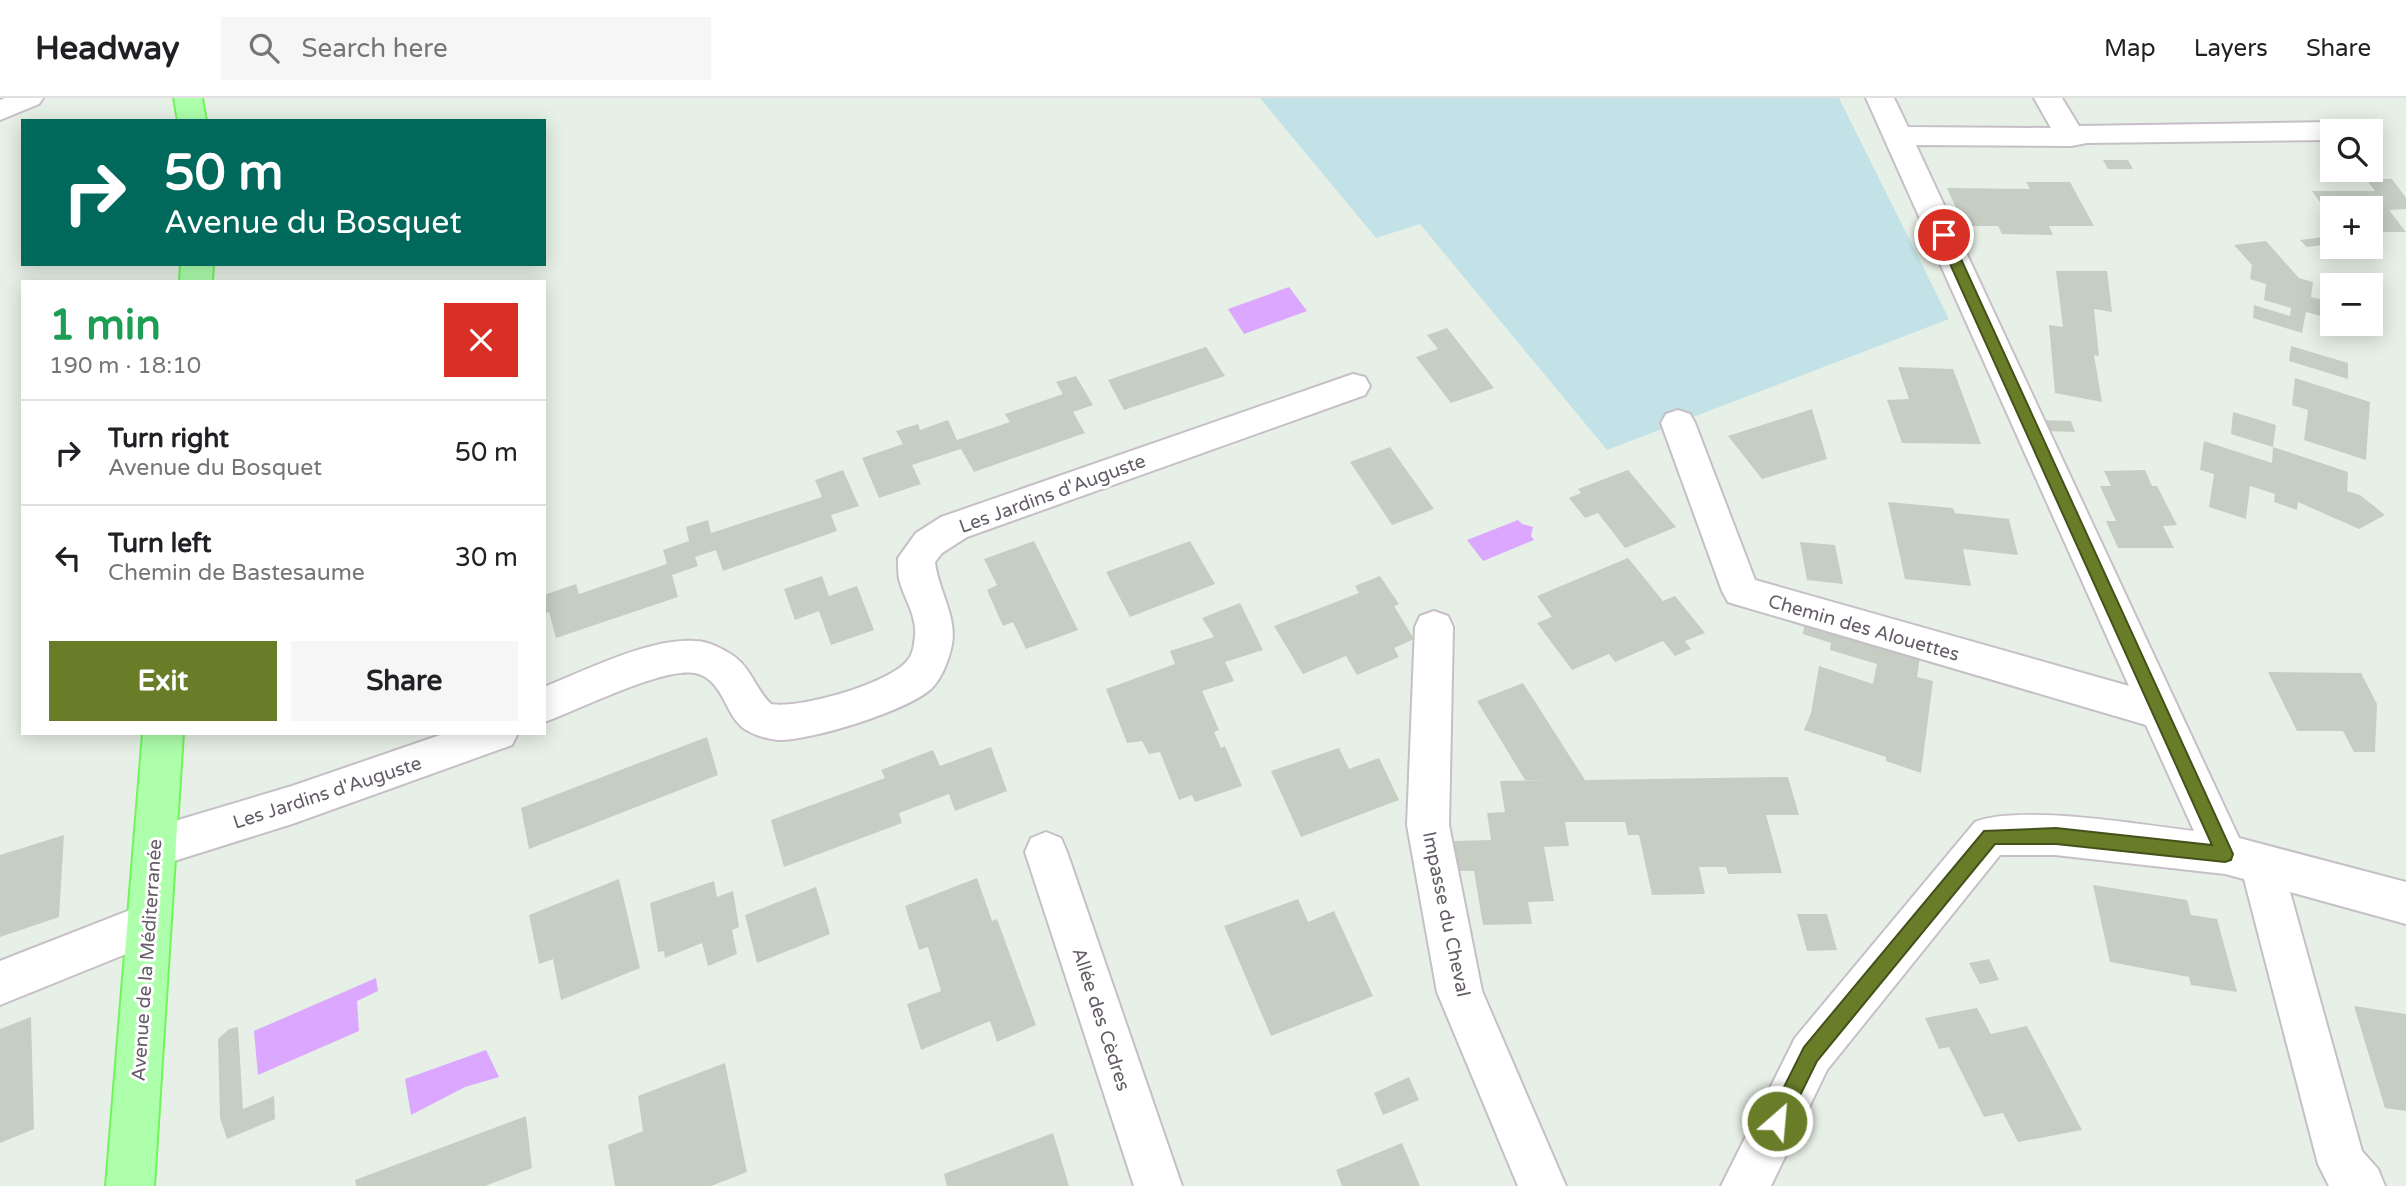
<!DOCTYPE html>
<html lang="en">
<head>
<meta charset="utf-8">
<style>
	body { margin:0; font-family:"Varela Round",sans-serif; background:#f6f6f6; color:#202124; height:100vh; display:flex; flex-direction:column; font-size:26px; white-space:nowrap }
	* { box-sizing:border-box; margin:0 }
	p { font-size:23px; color:#757577 }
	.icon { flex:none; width:38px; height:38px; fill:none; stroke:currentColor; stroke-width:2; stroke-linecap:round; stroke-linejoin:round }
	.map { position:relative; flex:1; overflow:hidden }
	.panel { position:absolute; left:21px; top:182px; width:525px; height:455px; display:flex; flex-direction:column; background:#fff; border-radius:0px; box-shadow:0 4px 18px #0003 }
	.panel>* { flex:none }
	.guide { position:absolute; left:21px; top:21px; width:525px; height:147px; border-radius:0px; box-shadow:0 4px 18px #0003; background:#00695c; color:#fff; overflow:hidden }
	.buttons { position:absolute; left:2320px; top:21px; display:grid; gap:14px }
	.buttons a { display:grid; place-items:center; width:63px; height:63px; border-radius:0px; background:#fff; box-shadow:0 4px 18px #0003; font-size:35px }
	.pin { position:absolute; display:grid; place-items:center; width:60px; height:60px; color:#fff; margin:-30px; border:4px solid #fff; border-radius:50%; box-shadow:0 2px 7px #0007 }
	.me { position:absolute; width:77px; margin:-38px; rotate:27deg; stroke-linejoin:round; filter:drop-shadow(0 0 5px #0008) }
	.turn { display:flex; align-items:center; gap:24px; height:147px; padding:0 28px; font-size:32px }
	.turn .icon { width:91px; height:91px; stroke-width:2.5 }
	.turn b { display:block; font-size:49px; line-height:60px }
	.round { display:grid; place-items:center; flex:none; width:74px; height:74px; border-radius:0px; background:#f6f6f6 }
	.headline { display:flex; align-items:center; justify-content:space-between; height:119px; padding:0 28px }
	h1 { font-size:42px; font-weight:700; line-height:52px; color:#1e9e55 }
	.button { display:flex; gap:14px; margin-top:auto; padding:14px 28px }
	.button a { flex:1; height:80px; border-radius:0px; background:#697d28; color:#fff; font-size:28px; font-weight:700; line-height:80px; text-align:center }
	.button a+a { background:#f6f6f6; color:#202124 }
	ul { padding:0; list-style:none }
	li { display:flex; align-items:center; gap:21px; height:105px; padding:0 28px; border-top:2px solid #e0e0e0 }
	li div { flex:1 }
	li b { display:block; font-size:26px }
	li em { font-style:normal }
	header { display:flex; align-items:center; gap:42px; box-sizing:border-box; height:98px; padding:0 35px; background:#fff; border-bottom:2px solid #e0e0e0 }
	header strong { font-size:33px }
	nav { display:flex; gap:38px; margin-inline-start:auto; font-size:24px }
	.search { width:490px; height:63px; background:#f6f6f6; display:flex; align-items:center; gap:18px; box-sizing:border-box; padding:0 24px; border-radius:0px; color:#757577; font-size:26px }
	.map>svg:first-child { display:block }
	.green { fill:#c2e2e8 }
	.water { fill:#dba7ff }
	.building { fill:#c6cec4 }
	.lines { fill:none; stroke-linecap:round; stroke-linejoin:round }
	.minor-casing { stroke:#c6bfc7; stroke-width:4 }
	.major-casing { stroke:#6ef65a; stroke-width:4 }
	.minor { fill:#fff; fill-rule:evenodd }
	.major { fill:#adffac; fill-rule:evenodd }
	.route { fill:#697d28; stroke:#44511a; stroke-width:2 }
	.labels { text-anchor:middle; stroke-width:6; stroke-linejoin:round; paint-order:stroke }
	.street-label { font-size:19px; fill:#645d67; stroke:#fff }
</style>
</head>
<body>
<header>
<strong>Headway</strong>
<div class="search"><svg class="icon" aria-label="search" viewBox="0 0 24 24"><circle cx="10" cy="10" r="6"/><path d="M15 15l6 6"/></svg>Search here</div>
<nav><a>Map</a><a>Layers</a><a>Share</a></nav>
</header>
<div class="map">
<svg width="2406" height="1088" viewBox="0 0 2406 1088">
	<rect width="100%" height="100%" fill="#e7f0e6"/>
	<path class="green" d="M1260,0H1839L1949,221L1607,352L1420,126L1376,140Z"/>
	<g class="water">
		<path d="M1289,189L1307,213L1244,236L1228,211Z"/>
		<path d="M1518,422L1522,426L1533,429L1531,438L1534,442L1483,463L1467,442Z"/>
		<path d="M376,880L378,893L357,903L359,933L258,977L254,933Z"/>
		<path d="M486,952L499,979L465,989L411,1017L405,981Z"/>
	</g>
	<g class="building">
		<path d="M2103,62H2128L2133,71H2108Z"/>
		<path d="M2366,81H2392L2406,100V111L2389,112L2406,134H2371V110H2333V122L2312,93H2375Z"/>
		<path d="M2026,84H2070L2094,128H2049L2053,137L2002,136L1998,128H1964L1947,90L2030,91Z"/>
		<path d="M2324,139L2330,146L2307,149L2300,142Z"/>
		<path d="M2266,143L2299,180L2313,184L2311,199L2323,202L2321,218L2306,214L2302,235L2253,220L2254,207L2290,218L2291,210L2264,202L2266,186L2250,181L2252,167L2234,147Z"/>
		<path d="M2056,173H2107L2112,214L2094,211L2099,258L2094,257L2102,304L2055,295L2049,227L2063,229Z"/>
		<path d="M1447,230L1494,290L1451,305L1416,259L1438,251L1427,237Z"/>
		<path d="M2291,248L2348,265V281L2289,263Z"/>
		<path d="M1206,249L1225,278L1124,312L1108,282Z"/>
		<path d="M1898,269L1953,271L1981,346L1902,345L1887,302L1909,301Z"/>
		<path d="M1076,278L1093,307L1073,314L1085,335L974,374L961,351L912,367L921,386L879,400L862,360L903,346L896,333L918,326L920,332L948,322L957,342L1010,324L1005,316L1063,296L1056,284Z"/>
		<path d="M2295,280L2370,304L2366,362L2304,342L2308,312L2292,307Z"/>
		<path d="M1812,311L1827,361L1762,381L1728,338Z"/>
		<path d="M2233,314L2276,327L2273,349L2348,374L2347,393L2360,397L2385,417L2359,431L2298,404L2297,412L2274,404L2275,396L2250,388L2246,421L2209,409L2214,376L2200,372L2204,343L2272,365L2273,349L2231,336Z"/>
		<path d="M2039,322L2071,323L2075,334L2044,333Z"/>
		<path d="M1390,349L1434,411L1392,427L1350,364Z"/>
		<path d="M843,372L859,408L831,417L837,433L723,473L716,452L695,459L698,468L672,477L678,499L556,540L549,514L544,516V497L576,486L579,496L667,466L663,452L689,443L686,429L708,422L711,435L822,399L815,382Z"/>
		<path d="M1628,372L1676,429L1625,450L1598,415L1585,420L1569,400L1581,395L1578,391Z"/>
		<path d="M2145,372L2152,388H2157L2177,427L2163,428L2174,450H2118L2106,423H2116L2100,388H2111L2104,373Z"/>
		<path d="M1888,404L1953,410L1955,415L2009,421L2018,457L1963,451L1971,488L1905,481Z"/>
		<path d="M1034,443L1078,532L1026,551L1013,524L1003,528L987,492L997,487L984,461Z"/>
		<path d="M1190,443L1215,486L1130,519L1106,474Z"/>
		<path d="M1800,444L1835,447L1843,486L1807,482Z"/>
		<path d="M1628,460L1663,503L1675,498L1705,535L1685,543L1691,551L1675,558L1663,543L1615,564L1609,556L1572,572L1537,525L1552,519L1537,498Z"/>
		<path d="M822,478L829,498L857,488L874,532L831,547L819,513L795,522L784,491Z"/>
		<path d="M1380,478L1399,506L1394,508L1414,541L1394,550L1399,559L1357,577L1346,558L1303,576L1274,528L1359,495L1355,488Z"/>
		<path d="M1240,505L1263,552L1225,564L1234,583L1202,593L1219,632L1214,634L1221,650L1225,648L1242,688L1195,704L1192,697L1179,702L1160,654L1149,656L1142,643L1127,645L1106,591L1175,566L1170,553L1214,539L1202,520Z"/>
		<path d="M1805,522L1920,559L1917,579L1933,583L1921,675L1886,663V659L1804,632L1811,615L1819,568L1873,586L1877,566L1830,552L1831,545L1803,536Z"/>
		<path d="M2268,574L2361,575L2377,606L2375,654H2354L2343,633H2297Z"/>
		<path d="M1523,585L1585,682L1788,679L1799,717H1766L1782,775L1728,776L1726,769H1699L1705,796L1652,797L1639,737H1628L1625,724H1565L1569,748L1544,749L1554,803L1528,804L1532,826L1483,827L1474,773H1458L1454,743L1491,742L1487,715L1505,714L1500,683L1546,682H1525L1477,603Z"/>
		<path d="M707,639L718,677L529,751L521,710Z"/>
		<path d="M991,649L1007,693L955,713L949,696L899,715L902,725L784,769L771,722L885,680L881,672L933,652L940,668Z"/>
		<path d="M1339,650L1349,671L1379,660L1399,702L1301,739L1271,673Z"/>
		<path d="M64,737L59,819L0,839V757Z"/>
		<path d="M977,780L992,823L997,821L1036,927L997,944L990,923L921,952L907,906L941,893L928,849L919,852L905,808Z"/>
		<path d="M619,781L640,870L561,902L553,861L539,866L529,817Z"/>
		<path d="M714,783L717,799L733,793L739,829L732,832L737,856L708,868L702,845L665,860L664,853L658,854L650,805Z"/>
		<path d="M2093,787L2187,802L2191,817L2217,821L2237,894L2191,887L2189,879L2110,864Z"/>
		<path d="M816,789L830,836L757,865L745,817Z"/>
		<path d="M1298,801L1308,824L1334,813L1373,898L1271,938L1224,828Z"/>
		<path d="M1797,816H1827L1837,852L1807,853Z"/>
		<path d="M1989,861L1999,882L1980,886L1969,865Z"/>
		<path d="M2354,908L2406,916V1013L2385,1010Z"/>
		<path d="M1977,910L1991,936L2027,928L2082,1032L2018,1044L2003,1015L1984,1019L1949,949L1939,951L1925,920Z"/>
		<path d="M31,919L34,1031L0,1045V931Z"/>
		<path d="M238,929L243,1011L274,998L275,1021L227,1041L220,1020L218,941L229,931Z"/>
		<path d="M725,965L747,1074L711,1088H615L608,1047L643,1033L638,998Z"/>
		<path d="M1409,979L1419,1002L1383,1017L1374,995Z"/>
		<path d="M526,1018L532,1070L485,1088H356L355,1082Z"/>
		<path d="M1053,1035L1069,1088H947L944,1076Z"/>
		<path d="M1402,1045L1420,1088H1342L1336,1072Z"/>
	</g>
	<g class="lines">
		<g class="minor-casing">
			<g id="minor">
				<path d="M5,0H43L39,6L0,22V2Z"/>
				<path d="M1866,0H1894L1908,29L2051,30L2034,0H2062L2079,28L2332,24L2342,27L2346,33H2333L2332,42L2087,45L2071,48L1916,47L2239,740L2406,784V826L2290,794L2362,1053L2378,1071L2385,1088H2329L2318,1066L2244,781L2225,776L2055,757H2000L1827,972L1771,1088H1721L1795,940L1975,724C2022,706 2140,727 2194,733L2146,627L1741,508L1728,504L1722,493L1661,325L1666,316L1678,312L1690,316L1695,325L1755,482L2129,588Z"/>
				<path d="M1353,276L1365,279L1370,288L1365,297L967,439L942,455L935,464C938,493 959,520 951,551C948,563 942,579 933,589C911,612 810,643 778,642C768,641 757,638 748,633C725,622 725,581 695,575C662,569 579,612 544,624V589C587,572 649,540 695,543C708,543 724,551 735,559C752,572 756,592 771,606C800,611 888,586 907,563C913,557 914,547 915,538C917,517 904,501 899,481C898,475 898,467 898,460L916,435L941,419Z"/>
				<path d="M1434,513L1448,518L1453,529L1449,727L1482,893L1566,1088H1518L1437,894L1407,727L1415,529L1420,518Z"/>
				<path d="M446,635H518L512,647L292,726L155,769L140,763L134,749L140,735L155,729L292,688Z"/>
				<path d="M1046,734L1061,740L1067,754L1182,1088H1134L1025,754L1031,740Z"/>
				<path d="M148,805L163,811L170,826L163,841L0,907V863Z"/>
			</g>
		</g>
		<g class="major-casing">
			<g id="major">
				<path d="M174,0H202L206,23H178Z"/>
				<path d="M181,166H213L212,184H180Z"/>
				<path d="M143,635H183L154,1088H106Z"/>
			</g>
		</g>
		<use href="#minor" class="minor"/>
		<use href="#major" class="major"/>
	</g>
	<path class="route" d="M1944,133L1950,137L2233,756L2231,762L2225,764L2056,746H1995L1817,963L1784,1030L1777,1033L1770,1030L1767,1023L1804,949L1984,733L2056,730L2212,747L1937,137Z"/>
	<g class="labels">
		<g class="street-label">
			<text transform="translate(1052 395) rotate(-20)" y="7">Les Jardins d'Auguste</text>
			<text transform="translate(1864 529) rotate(16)" y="7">Chemin des Alouettes</text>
			<text transform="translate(327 694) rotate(-18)" y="7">Les Jardins d'Auguste</text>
			<text transform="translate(1447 816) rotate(78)" y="7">Impasse du Cheval</text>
			<text transform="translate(146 862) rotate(-86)" y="7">Avenue de la Méditerranée</text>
			<text transform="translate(1102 921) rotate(72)" y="7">Allée des Cèdres</text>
		</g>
	</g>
</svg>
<div class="buttons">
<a><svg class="icon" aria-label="search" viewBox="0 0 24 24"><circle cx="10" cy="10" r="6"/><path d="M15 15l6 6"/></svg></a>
<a>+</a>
<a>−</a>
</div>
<div class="pin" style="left:1944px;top:137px;background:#d93025"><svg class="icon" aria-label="arrive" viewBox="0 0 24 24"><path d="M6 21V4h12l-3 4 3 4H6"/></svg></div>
<svg class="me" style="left:1777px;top:1023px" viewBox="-20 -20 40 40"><circle r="17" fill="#697d28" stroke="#fff" stroke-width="3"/><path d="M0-11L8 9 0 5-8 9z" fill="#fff"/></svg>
<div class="guide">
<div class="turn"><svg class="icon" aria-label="right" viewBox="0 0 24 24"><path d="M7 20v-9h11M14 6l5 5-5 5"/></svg><div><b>50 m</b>Avenue du Bosquet</div></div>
</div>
<section class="panel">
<div class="headline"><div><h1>1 min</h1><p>190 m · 18:10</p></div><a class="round" style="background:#d93025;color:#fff"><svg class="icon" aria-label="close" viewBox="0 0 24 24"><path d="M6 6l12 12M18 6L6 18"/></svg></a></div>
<ul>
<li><svg class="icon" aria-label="right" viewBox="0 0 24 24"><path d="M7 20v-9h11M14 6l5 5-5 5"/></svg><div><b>Turn right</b><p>Avenue du Bosquet</p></div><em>50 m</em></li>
<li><svg class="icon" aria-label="left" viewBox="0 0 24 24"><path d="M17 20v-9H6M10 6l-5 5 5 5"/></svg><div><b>Turn left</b><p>Chemin de Bastesaume</p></div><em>30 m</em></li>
</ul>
<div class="button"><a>Exit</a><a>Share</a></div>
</section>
</div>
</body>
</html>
